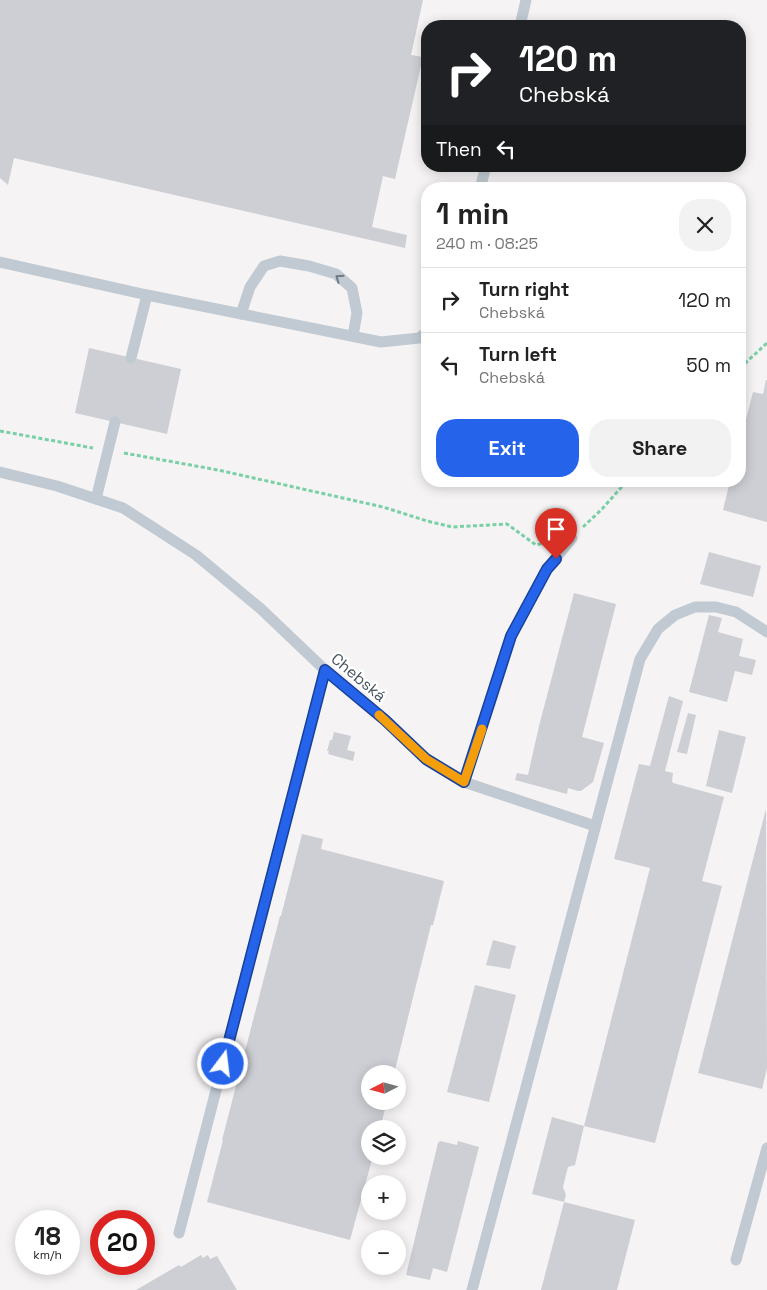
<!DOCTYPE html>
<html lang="en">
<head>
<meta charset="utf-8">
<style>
	body { margin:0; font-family:"Space Grotesk",sans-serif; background:#f2f2f2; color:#222; height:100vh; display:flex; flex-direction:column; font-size:19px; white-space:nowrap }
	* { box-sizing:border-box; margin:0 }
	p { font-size:16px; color:#767676 }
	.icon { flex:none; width:28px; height:28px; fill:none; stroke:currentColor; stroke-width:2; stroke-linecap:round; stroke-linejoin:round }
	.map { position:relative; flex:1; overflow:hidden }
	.panel { position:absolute; left:421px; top:182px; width:325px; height:305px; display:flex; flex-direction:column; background:#fff; border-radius:20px; box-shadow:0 2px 12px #0003 }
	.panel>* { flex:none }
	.hud { position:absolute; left:421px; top:20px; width:325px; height:152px; border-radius:20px; box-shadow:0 2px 12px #0003; background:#202124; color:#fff; overflow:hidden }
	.needle { width:32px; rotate:264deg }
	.fabs { position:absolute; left:361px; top:1065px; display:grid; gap:10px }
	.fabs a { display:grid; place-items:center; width:45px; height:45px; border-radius:50%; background:#fff; box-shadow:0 2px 12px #0003; font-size:25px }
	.speed { position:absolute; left:15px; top:1210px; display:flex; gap:10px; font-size:25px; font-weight:700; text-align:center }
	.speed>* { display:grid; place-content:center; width:65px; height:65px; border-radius:50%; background:#fff; box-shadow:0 2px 12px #0003; line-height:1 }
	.speed small { font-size:12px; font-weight:400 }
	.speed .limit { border:8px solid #d22; background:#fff; color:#111 }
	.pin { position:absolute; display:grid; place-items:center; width:42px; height:42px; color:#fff; margin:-51px -21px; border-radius:50% 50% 50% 0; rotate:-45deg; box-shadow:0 0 5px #0007 }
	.pin .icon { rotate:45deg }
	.me { position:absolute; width:55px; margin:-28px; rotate:15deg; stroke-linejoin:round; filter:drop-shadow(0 0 4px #0008) }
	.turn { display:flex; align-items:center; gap:18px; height:105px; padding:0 15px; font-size:22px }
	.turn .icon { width:65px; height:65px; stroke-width:2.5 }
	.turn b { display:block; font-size:35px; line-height:42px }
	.then { display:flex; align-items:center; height:48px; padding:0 15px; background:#0003; gap:10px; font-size:19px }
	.round { display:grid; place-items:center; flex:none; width:52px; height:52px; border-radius:20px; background:#f2f2f2 }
	.head { display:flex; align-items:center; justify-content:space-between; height:85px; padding:0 15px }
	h1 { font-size:30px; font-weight:700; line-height:38px }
	.primary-button { display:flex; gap:10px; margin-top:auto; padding:10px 15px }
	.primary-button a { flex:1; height:58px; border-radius:20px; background:#2563eb; color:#fff; font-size:20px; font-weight:700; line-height:58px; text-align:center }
	.primary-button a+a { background:#f2f2f2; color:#222 }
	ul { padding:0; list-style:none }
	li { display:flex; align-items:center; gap:15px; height:65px; padding:0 15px; border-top:1px solid #e0e0e0 }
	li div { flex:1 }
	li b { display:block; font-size:19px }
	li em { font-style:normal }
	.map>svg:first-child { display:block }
	.building { fill:#cdcfd5 }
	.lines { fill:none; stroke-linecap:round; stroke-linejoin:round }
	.path { stroke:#7ad0a6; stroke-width:3; stroke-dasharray:4 2.5; stroke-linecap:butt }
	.lane { stroke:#c1cad2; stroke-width:11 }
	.oneway { stroke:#6e7983 }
	.route-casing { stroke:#184099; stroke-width:12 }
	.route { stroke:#2563eb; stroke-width:9 }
	.slow { stroke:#f59e0b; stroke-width:9 }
	.labels { text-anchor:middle; stroke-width:5; stroke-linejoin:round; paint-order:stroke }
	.street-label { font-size:16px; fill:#4a5661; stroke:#fff }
</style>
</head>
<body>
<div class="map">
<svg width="767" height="1290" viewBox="0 0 767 1290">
	<rect width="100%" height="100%" fill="#f5f3f3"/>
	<g class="building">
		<path d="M0,0H423L411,55L423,57L395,179L383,176L372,227L407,235L405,248L14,158L8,185L0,178Z"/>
		<path d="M89,348L181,369L167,434L75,413Z"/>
		<path d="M766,380H767V522L723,510L730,481H740V443L753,392L763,394Z"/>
		<path d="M709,552L761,566L753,597L700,584Z"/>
		<path d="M574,593L616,604L582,737L604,743L593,782L581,791H578L568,788L567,794L515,780L517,773L528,775L539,726Z"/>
		<path d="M709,615L722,618L718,632L743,639L739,656L756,660L752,675L735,671L727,702L689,692Z"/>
		<path d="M669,696L683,701L665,771L673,773L672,781L673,783L724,797L702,881L722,886L655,1143L584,1126L650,868L614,859L639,764L650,766Z"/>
		<path d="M688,713L696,715L687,754L677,752Z"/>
		<path d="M719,730L746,737L732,793L706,786Z"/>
		<path d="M334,732L351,736L347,750L355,752L353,761L328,754L329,751H327L330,740H332Z"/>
		<path d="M766,809L767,1068L762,1089L698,1073Z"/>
		<path d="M302,834L323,839L321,849L444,881L433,925H431L394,1074H370V1101H387L380,1129H370V1156H373L350,1240L207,1202L223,1140H222L280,916H281Z"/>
		<path d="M493,940L516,946L510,969L486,965Z"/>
		<path d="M475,985L516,995L489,1102L447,1092Z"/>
		<path d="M552,1117L584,1126L575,1165L568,1167L563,1187L566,1195L564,1202L532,1194Z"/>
		<path d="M440,1141L457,1145L458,1141L479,1147L447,1272L433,1268L430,1280L406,1275L438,1143Z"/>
		<path d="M564,1202L635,1220L617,1290H541Z"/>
		<path d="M201,1255L203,1258L208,1255L210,1259L217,1256L237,1290H136L179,1265L181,1267Z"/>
	</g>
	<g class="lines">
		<g class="path">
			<path d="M740,368L767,343"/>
			<path d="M0,431L93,448"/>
			<path d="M124,453L218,470L383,507L427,521L452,527L507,524L536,545L544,543"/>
			<path d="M583,527L602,509L627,481"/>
		</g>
		<g class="lane">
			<path d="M520,26L526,0"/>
			<path d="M480,189L486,166"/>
			<path d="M0,262L147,295L381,342L419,338L428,331"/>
			<path d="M241,314L250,287L264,266L280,261L309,266L336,274L352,288L357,313L353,336"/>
			<path d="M131,358L147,295"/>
			<path d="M0,472L57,486L123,508L196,555L261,609L325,670L385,720L426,759L464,782L511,636L547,569L572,538"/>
			<path d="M96,499L115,422"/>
			<path d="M464,782L595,826"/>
			<path d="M179,1233L325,670"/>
			<path d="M736,1260L767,1148"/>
			<path d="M472,1290L640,659L658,629L675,615L695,607H716L736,612L767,632"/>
		</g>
	</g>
	<defs><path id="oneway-chevron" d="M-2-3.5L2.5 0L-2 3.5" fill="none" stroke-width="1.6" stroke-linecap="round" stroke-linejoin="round" transform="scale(1.25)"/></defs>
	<use class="oneway" href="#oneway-chevron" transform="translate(339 278) rotate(-145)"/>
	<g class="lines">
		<g class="route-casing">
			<path id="route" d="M223,1064L325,670L385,720L426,759L464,782L511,636L547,569L556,559"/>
		</g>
		<use href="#route" class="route"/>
		<path class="slow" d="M379,715L426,759L464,782L482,729"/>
	</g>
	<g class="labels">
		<g class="street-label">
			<text transform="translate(359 677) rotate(40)" y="6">Chebská</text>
		</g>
	</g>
</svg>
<div class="fabs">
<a><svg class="needle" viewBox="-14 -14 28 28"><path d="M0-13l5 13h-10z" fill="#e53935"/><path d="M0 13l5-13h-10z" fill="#767676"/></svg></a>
<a><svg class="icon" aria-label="layers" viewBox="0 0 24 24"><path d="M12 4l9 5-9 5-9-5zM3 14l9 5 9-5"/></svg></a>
<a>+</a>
<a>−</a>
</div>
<div class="speed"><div>18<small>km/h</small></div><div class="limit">20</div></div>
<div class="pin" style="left:556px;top:559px;background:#d93025"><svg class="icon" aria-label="arrive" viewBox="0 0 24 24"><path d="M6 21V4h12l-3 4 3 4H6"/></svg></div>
<svg class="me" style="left:223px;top:1064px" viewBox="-20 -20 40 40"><circle r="17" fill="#2563eb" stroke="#fff" stroke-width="3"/><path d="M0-11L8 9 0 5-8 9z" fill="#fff"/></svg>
<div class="hud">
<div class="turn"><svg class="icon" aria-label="right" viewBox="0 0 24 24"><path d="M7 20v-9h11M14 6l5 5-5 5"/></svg><div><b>120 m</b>Chebská</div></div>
<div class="then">Then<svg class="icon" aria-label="left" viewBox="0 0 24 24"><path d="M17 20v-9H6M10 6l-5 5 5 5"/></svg></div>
</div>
<section class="panel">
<div class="head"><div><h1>1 min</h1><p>240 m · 08:25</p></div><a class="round"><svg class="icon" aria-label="close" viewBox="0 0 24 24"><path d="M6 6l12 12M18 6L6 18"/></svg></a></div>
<ul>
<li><svg class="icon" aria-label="right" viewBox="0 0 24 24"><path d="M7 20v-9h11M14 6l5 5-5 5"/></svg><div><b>Turn right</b><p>Chebská</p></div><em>120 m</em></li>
<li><svg class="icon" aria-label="left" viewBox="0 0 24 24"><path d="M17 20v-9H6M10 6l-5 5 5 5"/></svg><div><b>Turn left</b><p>Chebská</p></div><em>50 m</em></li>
</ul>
<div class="primary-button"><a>Exit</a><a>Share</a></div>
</section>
</div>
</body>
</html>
